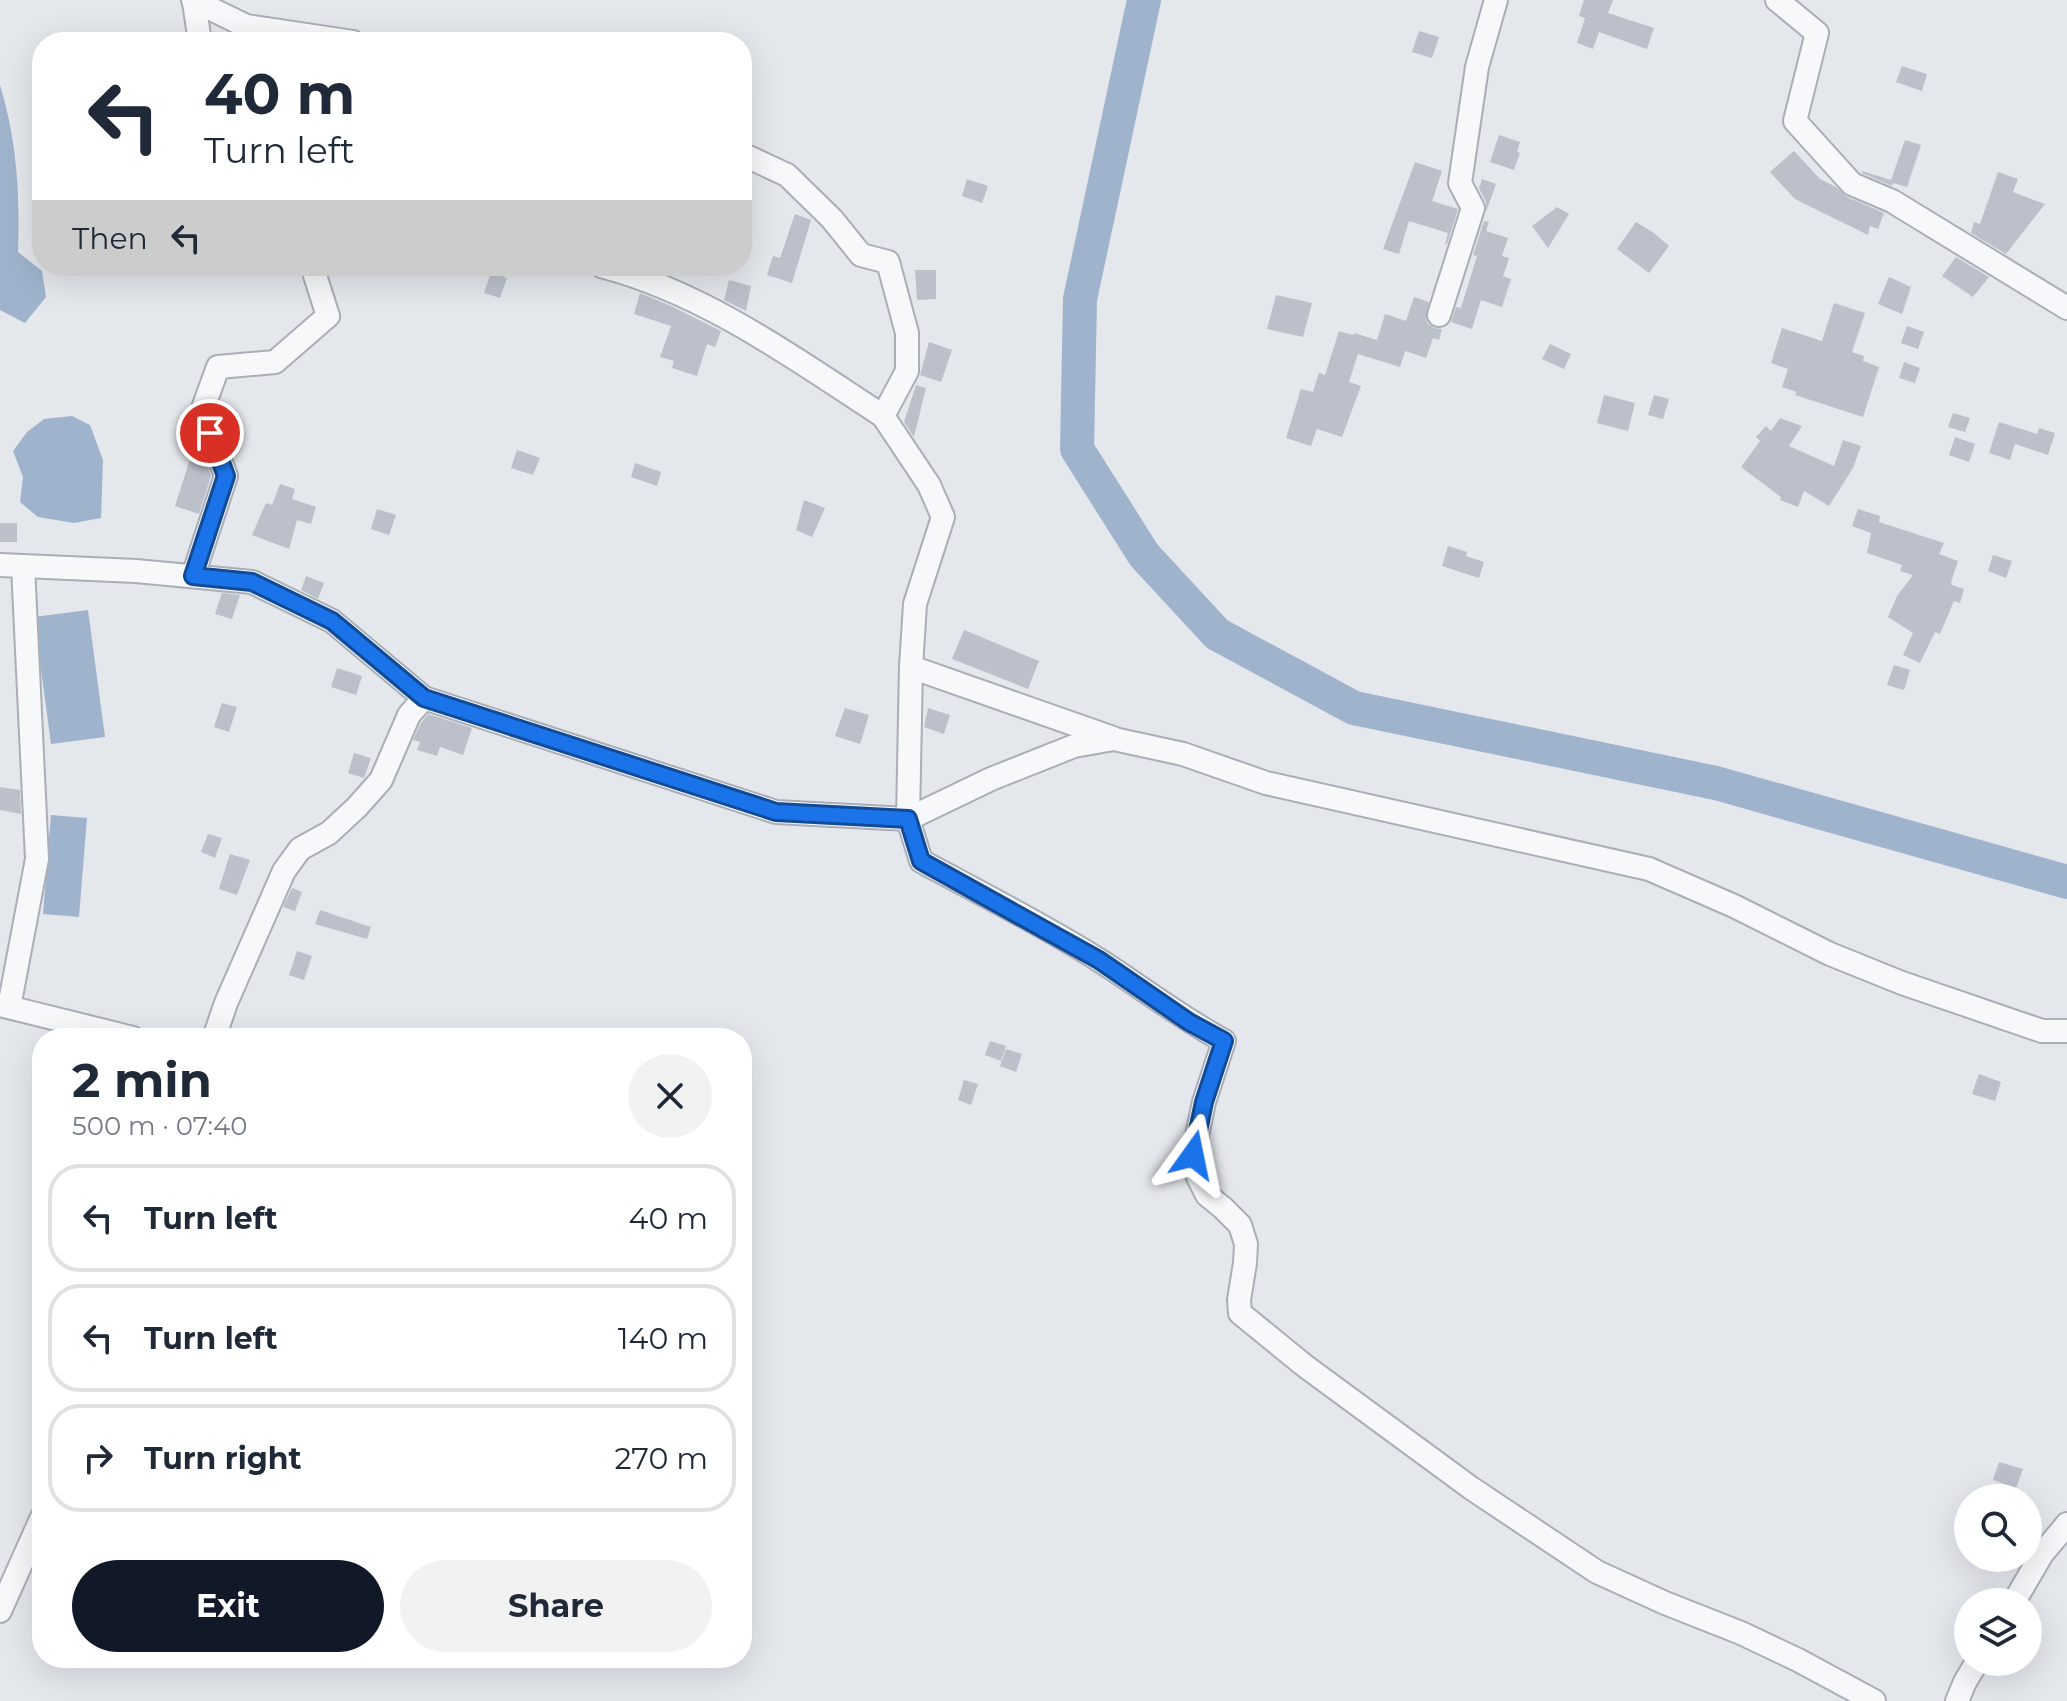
<!DOCTYPE html>
<html lang="en">
<head>
<meta charset="utf-8">
<style>
	body { margin:0; font-family:Montserrat,sans-serif; background:#f2f2f3; color:#1f2937; height:100vh; display:flex; flex-direction:column; font-size:30px; white-space:nowrap }
	* { box-sizing:border-box; margin:0 }
	p { font-size:26px; color:#747a83 }
	.icon { flex:none; width:44px; height:44px; fill:none; stroke:currentColor; stroke-width:2; stroke-linecap:round; stroke-linejoin:round }
	.map { position:relative; flex:1; overflow:hidden }
	.side { position:absolute; left:32px; top:1028px; width:720px; height:640px; display:flex; flex-direction:column; background:#fff; border-radius:32px; box-shadow:0 8px 32px #0002 }
	.side>* { flex:none }
	.hud { position:absolute; left:32px; top:32px; width:720px; height:244px; border-radius:32px; box-shadow:0 8px 32px #0002; background:#fff; color:#1f2937; overflow:hidden }
	.buttons { position:absolute; left:1954px; top:1484px; display:grid; gap:16px }
	.buttons a { display:grid; place-items:center; width:88px; height:88px; border-radius:50%; background:#fff; box-shadow:0 8px 32px #0002; font-size:40px }
	.pin { position:absolute; display:grid; place-items:center; width:68px; height:68px; color:#fff; margin:-34px; border:4px solid #fff; border-radius:50%; box-shadow:0 2px 8px #0007 }
	.me { position:absolute; width:88px; margin:-44px; rotate:12deg; stroke-linejoin:round; filter:drop-shadow(0 0 6px #0008) }
	.turn { display:flex; align-items:center; gap:28px; height:168px; padding:0 40px; font-size:36px }
	.turn .icon { width:104px; height:104px; stroke-width:2.5 }
	.turn b { display:block; font-size:56px; line-height:68px }
	.then { display:flex; align-items:center; height:76px; padding:0 40px; background:#0003; gap:16px; font-size:30px }
	.round { display:grid; place-items:center; flex:none; width:84px; height:84px; border-radius:42px; background:#f2f2f3 }
	.overview { display:flex; align-items:center; justify-content:space-between; height:136px; padding:0 40px }
	h1 { font-size:48px; font-weight:700; line-height:60px }
	.primary-button { display:flex; gap:16px; margin-top:auto; padding:16px 40px }
	.primary-button a { flex:1; height:92px; border-radius:48px; background:#111827; color:#fff; font-size:32px; font-weight:700; line-height:92px; text-align:center }
	.primary-button a+a { background:#f2f2f3; color:#1f2937 }
	ul { padding:0; list-style:none }
	li { display:flex; align-items:center; gap:24px; height:108px; margin:0 16px 12px; padding:0 24px; border:4px solid #e0e1e3; border-radius:32px }
	li div { flex:1 }
	li b { display:block; font-size:30px }
	li em { font-style:normal }
	.map>svg:first-child { display:block }
	.water { fill:#9fb4cc }
	.lines { fill:none; stroke-linecap:round; stroke-linejoin:round }
	.river { stroke:#9fb4cc; stroke-width:34 }
	.building { fill:#bbc0ca }
	.minor-casing { stroke:#a9aeb7; stroke-width:26 }
	.minor { stroke:#f7f8fa; stroke-width:22 }
	.route-casing { stroke:#114b97; stroke-width:20 }
	.route { stroke:#1a73e8; stroke-width:14 }
</style>
</head>
<body>
<div class="map">
<svg width="2067" height="1701" viewBox="0 0 2067 1701">
	<rect width="100%" height="100%" fill="#e4e7ec"/>
	<g class="water">
		<path d="M0,85C17,140 20,195 18,252L42,271L46,297L25,323L0,310Z"/>
		<path d="M72,416L90,425L103,460L101,518L74,523L38,517L20,502L23,477L13,451L27,432L44,419Z"/>
		<path d="M88,610L105,737L51,744L34,617Z"/>
		<path d="M51,815L87,818L79,917L43,914Z"/>
	</g>
	<g class="lines">
		<path class="river" d="M1144,0L1080,299L1077,449L1144,555L1217,634L1354,708L1716,783L2067,882"/>
	</g>
	<g class="building">
		<path d="M1584,0H1613L1608,13L1654,28L1647,49L1599,32L1593,49L1577,43L1585,18L1579,16Z"/>
		<path d="M1419,31L1439,37L1432,58L1412,52Z"/>
		<path d="M1902,66L1927,74L1922,91L1896,82Z"/>
		<path d="M1499,135L1520,142L1517,152L1520,153L1514,170L1490,162Z"/>
		<path d="M1905,140L1921,145L1907,187L1893,183L1892,186L1862,173V171L1891,180Z"/>
		<path d="M1794,151L1820,179L1836,187L1847,197L1884,213L1878,229L1870,226L1868,235L1795,199L1770,172Z"/>
		<path d="M1415,162L1442,171L1432,201L1458,209L1447,244H1445L1448,233L1409,221L1399,254L1383,249Z"/>
		<path d="M1998,172L2018,179L2013,192L2045,204L2006,254L1971,233L1974,222L1980,224Z"/>
		<path d="M967,179L988,186L982,203L962,196Z"/>
		<path d="M1482,179L1496,184L1486,212V202L1479,188Z"/>
		<path d="M1557,207L1569,214L1548,248L1532,226Z"/>
		<path d="M795,214L811,220L792,283L767,275L773,256L780,258Z"/>
		<path d="M1484,221L1489,222L1486,231L1508,238L1502,256L1509,258L1503,276L1511,279L1502,307L1481,300L1472,329L1451,322L1456,307L1461,308L1477,256L1473,255Z"/>
		<path d="M1636,222L1654,233L1669,246L1649,273L1617,249Z"/>
		<path d="M1956,257L1989,277L1973,297L1942,276Z"/>
		<path d="M915,270H936V299L917,300Z"/>
		<path d="M491,272L507,278L500,298L484,293Z"/>
		<path d="M1889,277L1911,287L1902,314L1878,304Z"/>
		<path d="M729,280L751,286L746,311L724,300Z"/>
		<path d="M640,293L671,306L721,331L715,347L707,344L697,376L672,368L674,361L660,357L671,326L634,314Z"/>
		<path d="M1276,295L1312,303L1303,337L1267,329Z"/>
		<path d="M1414,297L1429,302L1426,319L1428,324L1434,328L1442,329L1439,340L1433,338L1426,358L1405,351L1400,367L1358,354L1349,382L1361,386L1342,437L1317,429L1311,446L1286,438L1301,389L1313,392L1319,373L1325,375L1339,331L1353,335L1354,333L1377,340L1385,314L1406,321Z"/>
		<path d="M1834,303L1865,313L1852,352L1864,356L1863,361L1879,367L1863,417L1795,395L1797,392L1782,387L1788,369L1771,363L1782,328L1822,341Z"/>
		<path d="M1907,326L1924,332L1918,349L1901,343Z"/>
		<path d="M929,342L952,350L941,382L920,375Z"/>
		<path d="M1550,344L1571,354L1564,369L1542,359Z"/>
		<path d="M1904,362L1920,368L1915,383L1899,378Z"/>
		<path d="M916,385L926,388L914,437L904,422Z"/>
		<path d="M1604,395L1635,403L1628,431L1597,423Z"/>
		<path d="M1654,395L1669,399L1663,419L1648,415Z"/>
		<path d="M1953,413L1970,418L1965,432L1948,427Z"/>
		<path d="M1780,418L1802,426L1789,446L1834,466L1843,440L1861,446L1853,468L1829,506L1804,491L1798,507L1780,500L1781,497L1741,467L1760,441L1756,437L1766,426L1771,431Z"/>
		<path d="M1999,422L2037,434L2039,428L2055,433L2048,455L2015,444L2010,460L1989,453Z"/>
		<path d="M1955,437L1975,444L1969,462L1949,455Z"/>
		<path d="M517,450L540,458L533,475L511,468Z"/>
		<path d="M190,459L207,464L211,476L199,514L175,506Z"/>
		<path d="M635,463L661,472L657,486L631,477Z"/>
		<path d="M280,484L295,489L292,499L316,507L311,524L297,520L289,549L252,535L266,503L272,505Z"/>
		<path d="M804,500L825,508L812,537L796,530Z"/>
		<path d="M377,509L396,515L389,535L371,529Z"/>
		<path d="M1858,509L1880,516L1879,522L1944,543L1939,554L1958,561L1951,582L1952,585L1964,589L1960,603L1954,601L1940,634L1935,632L1920,663L1903,655L1913,633L1888,617L1897,596L1913,575L1900,571L1902,565L1867,553L1871,533L1852,526Z"/>
		<rect x="0" y="523" width="17" height="19"/>
		<path d="M1448,546L1467,552L1466,556L1484,562L1479,578L1442,566Z"/>
		<path d="M1993,555L2012,561L2006,578L1988,571Z"/>
		<path d="M306,576L324,583L318,599L301,590Z"/>
		<path d="M222,593L240,595L232,619L215,614Z"/>
		<path d="M964,630L1039,661L1028,689L952,659Z"/>
		<path d="M1894,665L1910,670L1904,690L1887,685Z"/>
		<path d="M337,668L362,676L356,695L331,687Z"/>
		<path d="M222,703L237,707L229,732L214,727Z"/>
		<path d="M845,708L869,715L860,744L835,736Z"/>
		<path d="M928,708L950,715L944,734L924,727Z"/>
		<path d="M428,714L472,728L463,755L440,747L437,756L417,750L420,742L413,740L421,723Z"/>
		<path d="M354,753L371,758L364,778L348,773Z"/>
		<path d="M0,787L20,790L21,814L0,810Z"/>
		<path d="M208,834L222,838L215,858L201,852Z"/>
		<path d="M230,854L250,860L237,895L219,889Z"/>
		<path d="M292,888L302,892L295,911L283,907Z"/>
		<path d="M320,910L371,927L367,939L315,924Z"/>
		<path d="M297,951L312,956L304,980L289,975Z"/>
		<path d="M990,1041L1006,1046L1001,1061L985,1055Z"/>
		<path d="M1006,1049L1022,1054L1016,1072L1000,1066Z"/>
		<path d="M1979,1074L2001,1082L1995,1101L1972,1094Z"/>
		<path d="M964,1080L978,1084L971,1105L958,1100Z"/>
		<path d="M1999,1462L2023,1469L2016,1488L1993,1480Z"/>
	</g>
	<g class="lines">
		<g class="minor-casing">
			<g id="minor">
				<path d="M193,0L246,26L353,42"/>
				<path d="M1777,0L1817,33L1795,121L1852,184L1892,201L2067,308"/>
				<path d="M194,2L200,42"/>
				<path d="M742,154L787,175L832,219L861,255L888,262L907,333V371L883,416L929,485L943,517L915,604L911,667L908,819L921,861C980,893 1042,924 1099,960C1141,987 1180,1017 1224,1041L1204,1102L1193,1155L1198,1177L1207,1195L1223,1208L1240,1225L1246,1244L1245,1263L1239,1300L1240,1313L1305,1366L1471,1488L1597,1572L1665,1603L1741,1633L1798,1660L1874,1701"/>
				<path d="M601,266C705,293 794,358 883,416"/>
				<path d="M1439,315L1473,208L1460,183L1477,67L1496,0"/>
				<path d="M0,565L136,571L252,582L332,621L424,698"/>
				<path d="M193,576L226,476L202,411L218,367L275,362L328,316L312,266"/>
				<path d="M911,667L1113,738"/>
				<path d="M0,1005L133,1038"/>
				<path d="M9,1007L37,859L23,566"/>
				<path d="M214,1038L226,1003L284,871L300,849L329,833L357,807L381,780L409,715L424,698L776,812L908,819L991,779L1074,746L1114,739L1183,754L1266,783L1649,869L1734,906L1830,954L1902,983L2042,1031H2067"/>
				<path d="M2014,1602L2042,1554L2067,1524"/>
				<path d="M0,1611L42,1517"/>
				<path d="M1957,1701L1965,1682L1977,1662"/>
			</g>
		</g>
		<use href="#minor" class="minor"/>
	</g>
	<g class="lines">
		<g class="route-casing">
			<path id="route" d="M210,433L226,476L193,576L252,582L332,621L424,698L776,812L908,819L921,861L1099,960L1189,1022L1224,1041L1204,1102L1193,1155"/>
		</g>
		<use href="#route" class="route"/>
	</g>
</svg>
<div class="buttons">
<a><svg class="icon" aria-label="search" viewBox="0 0 24 24"><circle cx="10" cy="10" r="6"/><path d="M15 15l6 6"/></svg></a>
<a><svg class="icon" aria-label="layers" viewBox="0 0 24 24"><path d="M12 4l9 5-9 5-9-5zM3 14l9 5 9-5"/></svg></a>
</div>
<div class="pin" style="left:210px;top:433px;background:#d93025"><svg class="icon" aria-label="arrive" viewBox="0 0 24 24"><path d="M6 21V4h12l-3 4 3 4H6"/></svg></div>
<svg class="me" style="left:1193px;top:1155px" viewBox="-20 -20 40 40"><path d="M0-17L14 15 0 8-14 15z" fill="#1a73e8" stroke="#fff" stroke-width="4"/></svg>
<div class="hud">
<div class="turn"><svg class="icon" aria-label="left" viewBox="0 0 24 24"><path d="M17 20v-9H6M10 6l-5 5 5 5"/></svg><div><b>40 m</b>Turn left</div></div>
<div class="then">Then<svg class="icon" aria-label="left" viewBox="0 0 24 24"><path d="M17 20v-9H6M10 6l-5 5 5 5"/></svg></div>
</div>
<section class="side">
<div class="overview"><div><h1>2 min</h1><p>500 m · 07:40</p></div><a class="round"><svg class="icon" aria-label="close" viewBox="0 0 24 24"><path d="M6 6l12 12M18 6L6 18"/></svg></a></div>
<ul>
<li><svg class="icon" aria-label="left" viewBox="0 0 24 24"><path d="M17 20v-9H6M10 6l-5 5 5 5"/></svg><div><b>Turn left</b></div><em>40 m</em></li>
<li><svg class="icon" aria-label="left" viewBox="0 0 24 24"><path d="M17 20v-9H6M10 6l-5 5 5 5"/></svg><div><b>Turn left</b></div><em>140 m</em></li>
<li><svg class="icon" aria-label="right" viewBox="0 0 24 24"><path d="M7 20v-9h11M14 6l5 5-5 5"/></svg><div><b>Turn right</b></div><em>270 m</em></li>
</ul>
<div class="primary-button"><a>Exit</a><a>Share</a></div>
</section>
</div>
</body>
</html>
